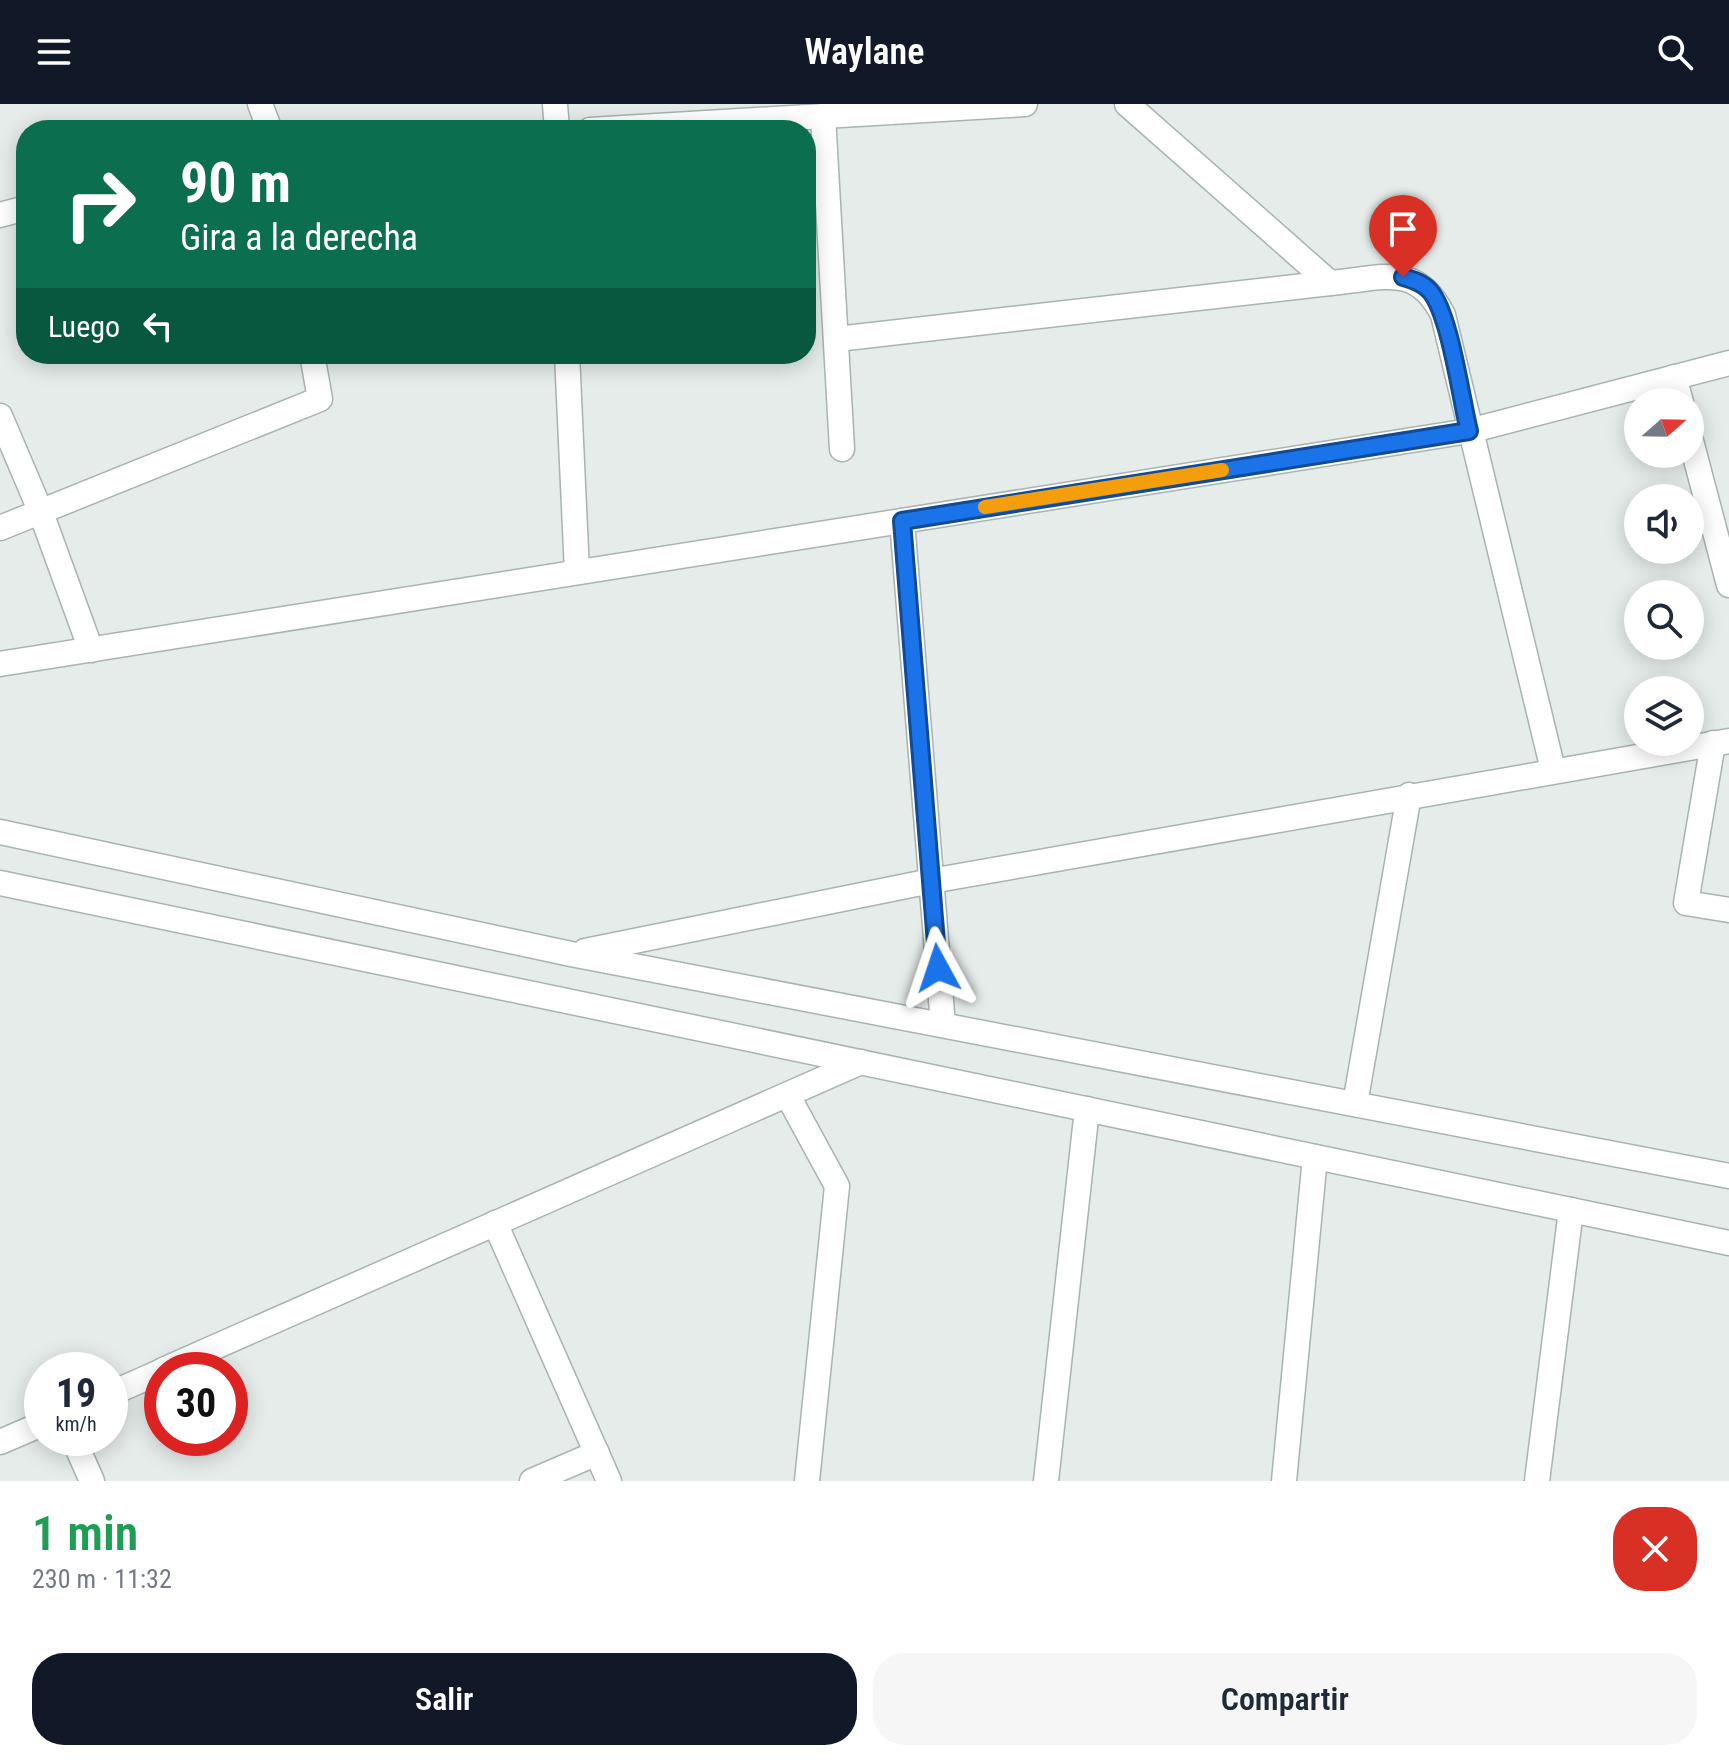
<!DOCTYPE html>
<html lang="es">
<head>
<meta charset="utf-8">
<style>
	body { margin:0; font-family:"Roboto Condensed",sans-serif; background:#f6f6f7; color:#1f2937; height:100vh; display:flex; flex-direction:column; font-size:30px; white-space:nowrap }
	* { box-sizing:border-box; margin:0 }
	p { font-size:26px; color:#747a83 }
	.icon { flex:none; width:44px; height:44px; fill:none; stroke:currentColor; stroke-width:2; stroke-linecap:round; stroke-linejoin:round }
	.map { position:relative; height:1377px; overflow:hidden }
	.panel { display:flex; flex-direction:column; background:#fff; flex:1 }
	.panel>* { flex:none }
	.hud { position:absolute; left:16px; top:16px; width:800px; height:244px; border-radius:32px; box-shadow:0 4px 20px #0003; background:#0b6e4f; color:#fff; overflow:hidden }
	.needle { width:52px; rotate:70deg }
	.buttons { position:absolute; left:1624px; top:284px; display:grid; gap:16px }
	.buttons a { display:grid; place-items:center; width:80px; height:80px; border-radius:50%; background:#fff; box-shadow:0 4px 20px #0003; font-size:40px }
	.speed { position:absolute; left:24px; top:1248px; display:flex; gap:16px; font-size:40px; font-weight:700; text-align:center }
	.speed>* { display:grid; place-content:center; width:104px; height:104px; border-radius:50%; background:#fff; box-shadow:0 4px 20px #0003; line-height:1 }
	.speed small { font-size:20px; font-weight:400 }
	.speed .limit { border:12px solid #d22; background:#fff; color:#111 }
	.pin { position:absolute; display:grid; place-items:center; width:68px; height:68px; color:#fff; margin:-82px -34px; border-radius:50% 50% 50% 0; rotate:-45deg; box-shadow:0 0 8px #0007 }
	.pin .icon { rotate:45deg }
	.me { position:absolute; width:88px; margin:-44px; rotate:355deg; stroke-linejoin:round; filter:drop-shadow(0 0 6px #0008) }
	.turn { display:flex; align-items:center; gap:28px; height:168px; padding:0 32px; font-size:36px }
	.turn .icon { width:104px; height:104px; stroke-width:2.5 }
	.turn b { display:block; font-size:56px; line-height:68px }
	.then { display:flex; align-items:center; height:76px; padding:0 32px; background:#0003; gap:16px; font-size:30px }
	.round { display:grid; place-items:center; flex:none; width:84px; height:84px; border-radius:32px; background:#f6f6f7 }
	.headline { display:flex; align-items:center; justify-content:space-between; height:136px; padding:0 32px }
	h1 { font-size:48px; font-weight:600; line-height:60px; color:#1e9e55 }
	.cta { display:flex; gap:16px; margin-top:auto; padding:16px 32px }
	.cta a { flex:1; height:92px; border-radius:32px; background:#111827; color:#fff; font-size:32px; font-weight:600; line-height:92px; text-align:center }
	.cta a+a { background:#f6f6f7; color:#1f2937 }
	header { display:flex; justify-content:space-between; align-items:center; height:104px; padding:0 32px; background:#111827; color:#fff; font-size:36px; font-weight:600 }
	.map>svg:first-child { display:block }
	.lines { fill:none; stroke-linecap:round; stroke-linejoin:round }
	.street-casing { stroke:#a8b4b0; stroke-width:27 }
	.street { stroke:#fff; stroke-width:24 }
	.route-casing { stroke:#114b97; stroke-width:20 }
	.route { stroke:#1a73e8; stroke-width:14 }
	.slow { stroke:#f59e0b; stroke-width:14 }
</style>
</head>
<body>
<header><svg class="icon" aria-label="menu" viewBox="0 0 24 24"><path d="M4 6h16M4 12h16M4 18h16"/></svg>Waylane<svg class="icon" aria-label="search" viewBox="0 0 24 24"><circle cx="10" cy="10" r="6"/><path d="M15 15l6 6"/></svg></header>
<div class="map">
<svg width="1729" height="1377" viewBox="0 0 1729 1377">
	<rect width="100%" height="100%" fill="#e5ece9"/>
	<g class="lines">
		<g class="street-casing">
			<g id="street">
				<path d="M260,0L270,26"/>
				<path d="M555,0L557,26"/>
				<path d="M1127,0L1330,179"/>
				<path d="M823,12L842,345"/>
				<path d="M590,26L1025,0"/>
				<path d="M0,111L26,104"/>
				<path d="M837,235L1330,179C1381,175 1416,157 1443,211L1553,666"/>
				<path d="M567,250L577,468"/>
				<path d="M1674,273L1681,298"/>
				<path d="M0,312L40,406L91,546"/>
				<path d="M1690,333L1729,481"/>
				<path d="M902,417L943,921"/>
				<path d="M0,424L320,295L312,250"/>
				<path d="M0,560L1469,327L1729,259"/>
				<path d="M1713,639L1686,799L1729,806"/>
				<path d="M0,728L571,850L1729,1072"/>
				<path d="M0,779L1729,1139"/>
				<path d="M585,847L931,777L1729,637"/>
				<path d="M788,992L837,1082L807,1377"/>
				<path d="M1355,1000L1409,691"/>
				<path d="M495,1119L609,1377"/>
				<path d="M163,1266L861,958"/>
				<path d="M110,1290L162,1267"/>
				<path d="M73,1334L92,1377"/>
				<path d="M0,1338L42,1320"/>
				<path d="M532,1377L597,1349"/>
				<path d="M1046,1377L1087,1005"/>
				<path d="M1284,1377L1315,1053"/>
				<path d="M1537,1377L1571,1106"/>
			</g>
		</g>
		<use href="#street" class="street"/>
	</g>
	<g class="lines">
		<g class="route-casing">
			<path id="route" d="M938,864L902,417L1469,327C1461,295 1450,210 1430,187C1423,179 1413,176 1403,173"/>
		</g>
		<use href="#route" class="route"/>
		<path class="slow" d="M985,403L1222,366"/>
	</g>
</svg>
<div class="buttons">
<a><svg class="needle" viewBox="-14 -14 28 28"><path d="M0-13l5 13h-10z" fill="#e53935"/><path d="M0 13l5-13h-10z" fill="#747a83"/></svg></a>
<a><svg class="icon" aria-label="sound" viewBox="0 0 24 24"><path d="M4 9h4l5-4v14l-5-4H4zM17 9q2 3 0 6"/></svg></a>
<a><svg class="icon" aria-label="search" viewBox="0 0 24 24"><circle cx="10" cy="10" r="6"/><path d="M15 15l6 6"/></svg></a>
<a><svg class="icon" aria-label="layers" viewBox="0 0 24 24"><path d="M12 4l9 5-9 5-9-5zM3 14l9 5 9-5"/></svg></a>
</div>
<div class="speed"><div>19<small>km/h</small></div><div class="limit">30</div></div>
<div class="pin" style="left:1403px;top:173px;background:#d93025"><svg class="icon" aria-label="arrive" viewBox="0 0 24 24"><path d="M6 21V4h12l-3 4 3 4H6"/></svg></div>
<svg class="me" style="left:938px;top:864px" viewBox="-20 -20 40 40"><path d="M0-17L14 15 0 8-14 15z" fill="#1a73e8" stroke="#fff" stroke-width="4"/></svg>
<div class="hud">
<div class="turn"><svg class="icon" aria-label="right" viewBox="0 0 24 24"><path d="M7 20v-9h11M14 6l5 5-5 5"/></svg><div><b>90 m</b>Gira a la derecha</div></div>
<div class="then">Luego<svg class="icon" aria-label="left" viewBox="0 0 24 24"><path d="M17 20v-9H6M10 6l-5 5 5 5"/></svg></div>
</div>
</div>
<section class="panel">
<div class="headline"><div><h1>1 min</h1><p>230 m · 11:32</p></div><a class="round" style="background:#d93025;color:#fff"><svg class="icon" aria-label="close" viewBox="0 0 24 24"><path d="M6 6l12 12M18 6L6 18"/></svg></a></div>
<div class="cta"><a>Salir</a><a>Compartir</a></div>
</section>
</body>
</html>
